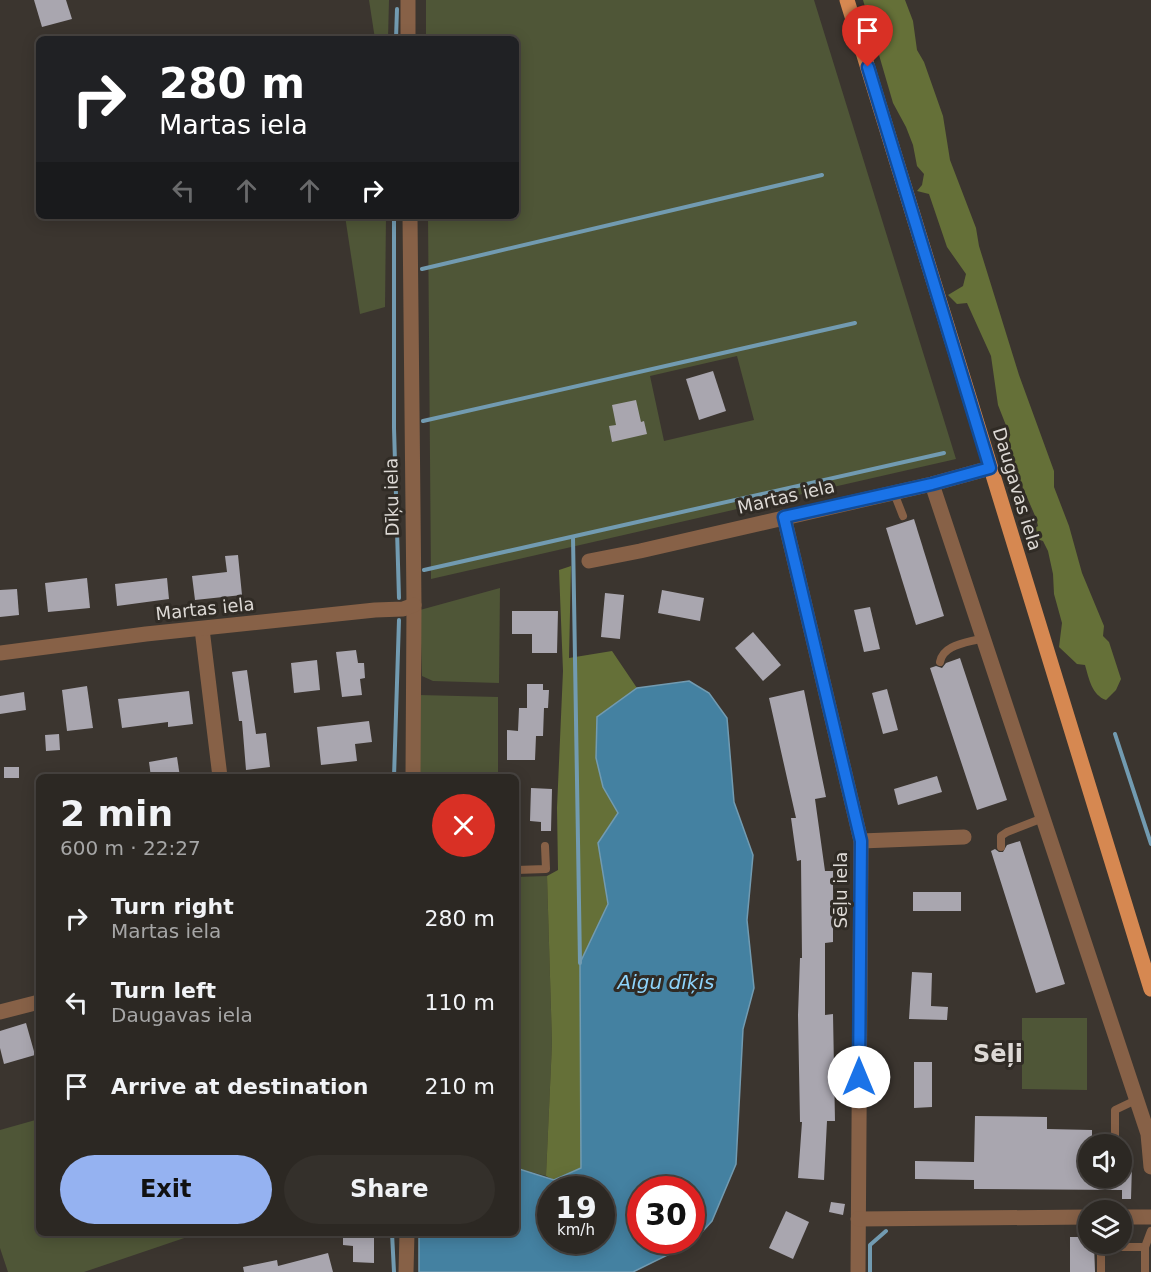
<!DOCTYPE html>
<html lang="en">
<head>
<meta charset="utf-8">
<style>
	body { margin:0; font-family:"DejaVu Sans",sans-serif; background:#34302b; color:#f1f3f6; height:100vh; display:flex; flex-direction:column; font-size:22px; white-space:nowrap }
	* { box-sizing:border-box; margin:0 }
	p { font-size:20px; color:#a6a6a6 }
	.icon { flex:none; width:33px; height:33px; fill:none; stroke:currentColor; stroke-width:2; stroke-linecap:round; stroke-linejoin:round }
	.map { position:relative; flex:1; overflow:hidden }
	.details { position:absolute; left:36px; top:774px; width:483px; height:462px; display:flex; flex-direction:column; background:#2c2823; border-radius:9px; box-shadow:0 3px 15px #0003,0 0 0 2px #484441 }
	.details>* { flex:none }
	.banner { position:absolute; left:36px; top:36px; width:483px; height:183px; border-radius:9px; box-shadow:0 3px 15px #0003,0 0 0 2px #484441; background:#202124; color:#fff; overflow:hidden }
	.controls { position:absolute; left:1078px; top:1134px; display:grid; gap:12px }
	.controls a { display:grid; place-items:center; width:54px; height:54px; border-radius:50%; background:#2c2823; box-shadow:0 3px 15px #0003,0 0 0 2px #484441; font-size:30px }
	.speed { position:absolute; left:537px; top:1176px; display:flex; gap:12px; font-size:30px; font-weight:700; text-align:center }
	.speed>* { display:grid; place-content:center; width:78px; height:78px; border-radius:50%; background:#2c2823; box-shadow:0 3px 15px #0003,0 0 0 2px #484441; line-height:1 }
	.speed small { font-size:15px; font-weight:400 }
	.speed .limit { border:9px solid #d22; background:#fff; color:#111 }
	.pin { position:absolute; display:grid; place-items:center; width:51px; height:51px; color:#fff; margin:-62px -26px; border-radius:50% 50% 50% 0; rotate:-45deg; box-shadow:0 0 6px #0007 }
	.pin .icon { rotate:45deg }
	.me { position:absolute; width:66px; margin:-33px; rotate:0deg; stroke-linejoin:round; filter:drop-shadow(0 0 4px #0008) }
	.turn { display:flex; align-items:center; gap:21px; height:126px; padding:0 24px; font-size:27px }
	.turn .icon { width:78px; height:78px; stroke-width:2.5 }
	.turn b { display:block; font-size:42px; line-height:51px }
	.lanes { display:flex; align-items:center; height:57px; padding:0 24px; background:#0003; justify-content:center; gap:30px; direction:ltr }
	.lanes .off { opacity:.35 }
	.round { display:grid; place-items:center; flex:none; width:63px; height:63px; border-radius:32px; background:#34302b }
	.head { display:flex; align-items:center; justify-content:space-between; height:102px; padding:0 24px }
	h1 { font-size:36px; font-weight:700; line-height:45px }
	.primary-button { display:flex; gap:12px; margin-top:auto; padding:12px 24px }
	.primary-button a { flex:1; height:69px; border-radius:36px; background:#95b2f1; color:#111; font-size:24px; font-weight:700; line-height:69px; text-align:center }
	.primary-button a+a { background:#34302b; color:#f1f3f6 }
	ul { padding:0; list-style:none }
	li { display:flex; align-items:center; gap:18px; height:84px; padding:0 24px }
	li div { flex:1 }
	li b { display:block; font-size:22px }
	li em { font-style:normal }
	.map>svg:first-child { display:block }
	.green { fill:#4f5637; fill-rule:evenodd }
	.forest { fill:#657038 }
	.water { fill:#4481a1; stroke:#729bb1; stroke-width:1.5; fill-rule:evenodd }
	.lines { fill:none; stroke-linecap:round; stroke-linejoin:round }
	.stream { stroke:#729bb1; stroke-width:4 }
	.building { fill:#a9a6af }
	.service { stroke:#876147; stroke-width:8 }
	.minor { stroke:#876147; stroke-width:15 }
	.primary { stroke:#d68851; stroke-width:15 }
	.route-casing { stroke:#114b97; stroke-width:15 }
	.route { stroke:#1a73e8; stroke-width:10 }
	.labels { text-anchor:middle; stroke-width:6; stroke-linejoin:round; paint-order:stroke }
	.street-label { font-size:18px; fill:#ddd9d5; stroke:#302b25 }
	.water-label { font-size:20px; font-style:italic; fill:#8ed3fa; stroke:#302b25 }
	.district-label { font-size:24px; font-weight:bold; fill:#ddd9d5; stroke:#302b25 }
</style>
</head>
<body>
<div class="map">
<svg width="1151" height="1272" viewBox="0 0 1151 1272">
	<rect width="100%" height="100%" fill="#3b352f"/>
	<g class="green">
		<path d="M369,0H389L388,39H375Z"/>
		<path d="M426,0H814L956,459L431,579L428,216H516V39H426ZM737,356L754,420L664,441L650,376Z"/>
		<path d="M345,216H386L385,307L360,314Z"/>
		<path d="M500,588L499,683L433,681L422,676L420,610Z"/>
		<path d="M419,695L498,697V777H419Z"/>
		<path d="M547,876L552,1043L546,1176L516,1168V877Z"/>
		<path d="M1022,1018H1087V1090L1022,1089Z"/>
		<path d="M39,1119V1233H199L84,1272H8L0,1248V1130Z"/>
	</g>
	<g class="forest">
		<path d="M863,0H905L913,21L917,50L924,62L943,116L950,160L976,228L979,246L1019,375L1054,471V487L1069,526L1082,573L1104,626L1103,636L1109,642L1121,679L1116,690L1106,700C1092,695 1089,679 1085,665L1077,664L1059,647L1062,623L1054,594L1053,574L1048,551L1043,541L1037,539L1032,530L1038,526L1036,518L1009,456V433L998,405L991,356L967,303L957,304L948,295L963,286L966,274L947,247L929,194L917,191L922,185L924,174L917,166L913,145L906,127L893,103Z"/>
		<path d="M571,566L569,658L612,651L637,688L597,717L603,787L618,813L598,843L608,904L580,963L582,1168L554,1180L546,1176L552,1043L547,876L558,870L557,808L563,671L559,570Z"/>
	</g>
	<path class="water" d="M689,681L709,693L727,718L734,802L753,855L747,920L754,988L743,1029L736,1164L712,1221L692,1243L633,1272H419V1233H516V1168L554,1180L581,1168L580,963L608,904L598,843L618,813L603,787L596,758L597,717L637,688ZM550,1190H602V1240H550ZM640,1190H692V1240H640Z"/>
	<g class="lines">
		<g class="stream">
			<path d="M396,39L397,9"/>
			<path d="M394,216V428L399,598"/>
			<path d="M422,269L822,175"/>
			<path d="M423,421L855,323"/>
			<path d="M573,537L580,963"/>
			<path d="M424,570L944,453"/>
			<path d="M1115,734L1151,844"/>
			<path d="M394,777L399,620"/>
			<path d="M392,1233L394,1272"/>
			<path d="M870,1272V1245L886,1231"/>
		</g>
	</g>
	<g class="building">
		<path d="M34,0H66L72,19L42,27Z"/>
		<path d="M713,371L726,411L699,420L686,379Z"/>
		<path d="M636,400L641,422L644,421L647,434L612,442L609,426L616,425L612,405Z"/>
		<path d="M914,519L944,616L916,625L886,528Z"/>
		<path d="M238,555L242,595L195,600L192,576L227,572L225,556Z"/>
		<path d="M87,578L90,608L48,612L45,583Z"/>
		<path d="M167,578L169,599L117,606L115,584Z"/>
		<path d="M17,589L19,615L0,617V590Z"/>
		<path d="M662,590L704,598L700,621L658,613Z"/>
		<path d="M605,593L624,595L620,639L601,637Z"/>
		<path d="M870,607L880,649L864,652L854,610Z"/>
		<path d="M512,611H558L557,653H532V634H512Z"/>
		<path d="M753,632L781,665L763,681L735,648Z"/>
		<path d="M356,650L358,663H364L365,678L360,679L362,695L342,697L336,652Z"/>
		<path d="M960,658L1007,800L977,810L930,668L936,666L942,668L946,663Z"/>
		<path d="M317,660L320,690L294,693L291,663Z"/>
		<path d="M247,670L256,734L266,733L270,767L246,770L242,721H239L232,672Z"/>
		<path d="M527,684H543V690H549L548,708H544L543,736H536L535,760H507V730L518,731L519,708H527Z"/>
		<path d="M87,686L93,728L67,731L62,690Z"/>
		<path d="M887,689L898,730L883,734L872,693Z"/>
		<path d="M804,690L826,797L815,799L825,871H833V942L825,943V1015L833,1014L835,1121H827L824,1180L798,1178L802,1122H800L798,1015L800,958H802L801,860L797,861L791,818H796L769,698Z"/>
		<path d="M189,691L193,724L168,727V722L122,728L118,699Z"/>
		<path d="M24,692L26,710L0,714V696Z"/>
		<path d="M369,721L372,742L355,744L357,761L321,765L317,727Z"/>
		<path d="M59,734L60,750L46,751L45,735Z"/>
		<path d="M177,757L180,777H151L149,762Z"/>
		<rect x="4" y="767" width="15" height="11"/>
		<path d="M937,776L942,792L898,805L894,789Z"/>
		<path d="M531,788L552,789L551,831H541V822L530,821Z"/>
		<path d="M1020,841L1065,984L1036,993L991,851L995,849L999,852H1003L1007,845Z"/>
		<rect x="913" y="892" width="48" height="19"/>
		<path d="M912,972L932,973L931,1006L948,1007L947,1020L909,1019Z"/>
		<path d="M26,1023L35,1055L4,1064L0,1048V1031Z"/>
		<path d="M914,1062H932V1107L914,1108Z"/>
		<path d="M975,1116L1047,1117V1129L1092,1130V1144H1089V1178H1122V1165H1132L1131,1199H1122V1190L974,1189V1180L915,1179V1161L974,1162Z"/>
		<path d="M831,1202L845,1204L843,1215L829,1212Z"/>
		<path d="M786,1211L809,1222L793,1259L769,1248Z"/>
		<path d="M343,1233H374V1263L353,1262V1246L343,1245Z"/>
		<path d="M1070,1237H1089V1244H1094L1095,1272H1070Z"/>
		<path d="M328,1253L333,1272H244L243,1267L277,1260L278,1266Z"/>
	</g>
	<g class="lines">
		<g class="service">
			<path d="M894,493L903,516"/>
			<path d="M940,662C943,644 968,643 983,638"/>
			<path d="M1001,847V836L1007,832L1043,818"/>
			<path d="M516,870L546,869L545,846"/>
			<path d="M1115,1144V1110L1136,1100"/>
			<path d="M1101,1272V1247H1145"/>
			<path d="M1145,1272V1247L1151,1231"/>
		</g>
		<g class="minor">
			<path d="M408,0V39"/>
			<path d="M410,216L414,605L413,777"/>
			<path d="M932,484L1148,1134L1151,1167"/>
			<path d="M784,517L861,841L858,1272"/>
			<path d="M589,561L640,551L932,484L990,468"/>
			<path d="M202,629L220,777"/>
			<path d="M0,653L146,634L375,610L403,609L414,605"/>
			<path d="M861,841L964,837"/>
			<path d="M0,1012L39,1002"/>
			<path d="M1122,1217H1151"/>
			<path d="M858,1219L1089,1217"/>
			<path d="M406,1272L407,1233"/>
		</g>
		<path class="primary" d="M847,0L1151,989"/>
	</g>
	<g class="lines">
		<g class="route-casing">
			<path id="route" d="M859,1077L861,841L784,517L932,484L990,468L868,67"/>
		</g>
		<use href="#route" class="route"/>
	</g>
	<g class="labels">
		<g class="street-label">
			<text transform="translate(1017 489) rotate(73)" y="6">Daugavas iela</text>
			<text transform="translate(392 497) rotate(-91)" y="6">Dīķu iela</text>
			<text transform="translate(786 497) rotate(-13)" y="6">Martas iela</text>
			<text transform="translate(205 609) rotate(-6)" y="6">Martas iela</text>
			<text transform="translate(841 890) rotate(-90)" y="6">Sēļu iela</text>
		</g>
		<g class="water-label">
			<text x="666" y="989">Aigu dīķis</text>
		</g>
		<g class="district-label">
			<text x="998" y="1062">Sēļi</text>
		</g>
	</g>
</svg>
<div class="controls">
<a><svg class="icon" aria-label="sound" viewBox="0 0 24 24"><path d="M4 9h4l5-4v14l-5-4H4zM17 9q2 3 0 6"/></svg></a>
<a><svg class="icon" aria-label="layers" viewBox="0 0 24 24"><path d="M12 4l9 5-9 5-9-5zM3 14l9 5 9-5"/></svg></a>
</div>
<div class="speed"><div>19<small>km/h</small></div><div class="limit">30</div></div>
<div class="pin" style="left:868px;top:67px;background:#d93025"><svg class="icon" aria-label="arrive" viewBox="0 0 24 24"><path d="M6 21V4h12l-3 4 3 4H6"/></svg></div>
<svg class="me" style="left:859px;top:1077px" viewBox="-20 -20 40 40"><circle r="19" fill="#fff"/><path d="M0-13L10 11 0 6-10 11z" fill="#1a73e8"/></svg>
<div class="banner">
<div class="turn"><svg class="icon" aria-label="right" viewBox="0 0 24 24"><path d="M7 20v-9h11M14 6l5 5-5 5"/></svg><div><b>280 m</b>Martas iela</div></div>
<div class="lanes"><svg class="icon off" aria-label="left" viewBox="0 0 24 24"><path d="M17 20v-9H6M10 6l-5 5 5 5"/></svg><svg class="icon off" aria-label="ahead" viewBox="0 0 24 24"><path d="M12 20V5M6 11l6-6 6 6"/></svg><svg class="icon off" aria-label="ahead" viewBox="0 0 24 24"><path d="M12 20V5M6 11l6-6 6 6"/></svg><svg class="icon" aria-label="right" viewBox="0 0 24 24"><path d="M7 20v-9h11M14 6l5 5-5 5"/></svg></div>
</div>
<section class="details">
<div class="head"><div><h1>2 min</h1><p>600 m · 22:27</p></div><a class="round" style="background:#d93025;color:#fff"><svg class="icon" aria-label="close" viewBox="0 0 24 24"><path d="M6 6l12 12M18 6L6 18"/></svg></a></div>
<ul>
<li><svg class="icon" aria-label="right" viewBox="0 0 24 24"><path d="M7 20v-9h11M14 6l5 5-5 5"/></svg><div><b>Turn right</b><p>Martas iela</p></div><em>280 m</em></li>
<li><svg class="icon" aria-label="left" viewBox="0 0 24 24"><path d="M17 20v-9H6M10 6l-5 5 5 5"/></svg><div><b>Turn left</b><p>Daugavas iela</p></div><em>110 m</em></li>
<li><svg class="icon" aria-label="arrive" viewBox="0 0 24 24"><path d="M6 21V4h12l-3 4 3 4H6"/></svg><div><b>Arrive at destination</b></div><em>210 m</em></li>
</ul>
<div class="primary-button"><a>Exit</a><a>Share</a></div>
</section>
</div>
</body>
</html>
